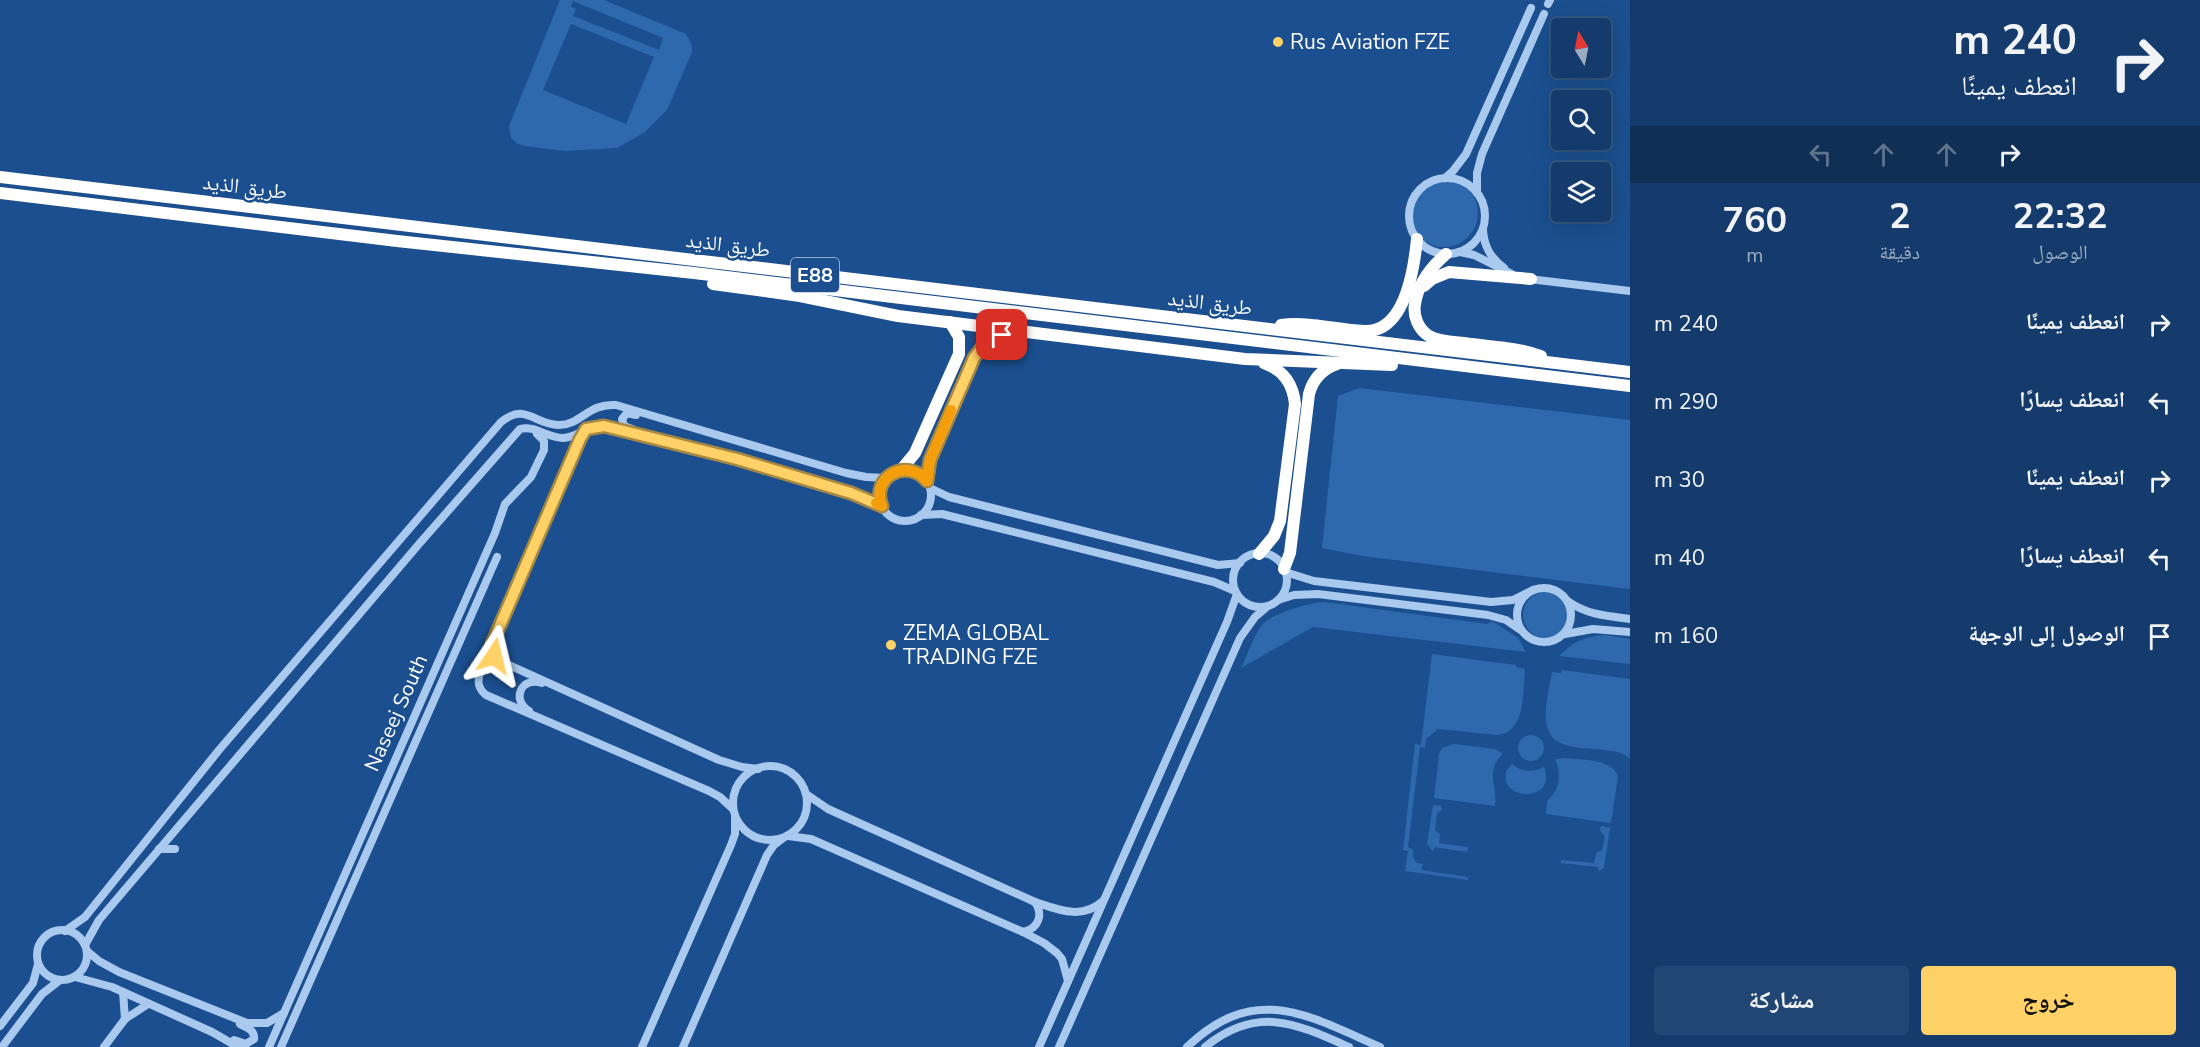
<!DOCTYPE html>
<html lang="ar">
<head>
<meta charset="utf-8">
<style>
	body { margin:0; font-family:"Nunito Sans","Noto Naskh Arabic",sans-serif; background:#214673; color:#f1f3f6; direction:rtl; height:100vh; display:flex; flex-direction:column; font-size:22px; white-space:nowrap }
	* { box-sizing:border-box; margin:0 }
	p { font-size:20px; color:#9dadc1 }
	.icon { flex:none; width:33px; height:33px; fill:none; stroke:currentColor; stroke-width:2; stroke-linecap:round; stroke-linejoin:round }
	.map { position:relative; flex:1; overflow:hidden; direction:ltr }
	.details { display:flex; flex-direction:column; background:#143b6b; width:570px }
	.details>* { flex:none }
	.guide { background:#143b6b; color:#f1f3f6; overflow:hidden }
	.needle { width:39px; rotate:350deg }
	.controls { position:absolute; left:1551px; top:18px; display:grid; gap:12px }
	.controls a { display:grid; place-items:center; width:60px; height:60px; border-radius:6px; background:#143b6b; box-shadow:0 6px 24px #0002,0 0 0 2px #33557e; font-size:30px }
	.pin { position:absolute; display:grid; place-items:center; width:51px; height:51px; color:#fff; margin:-26px; border-radius:12px; box-shadow:0 3px 9px #0006 }
	.me { position:absolute; width:66px; margin:-33px; rotate:10deg; stroke-linejoin:round; filter:drop-shadow(0 0 4px #0008) }
	.turn { display:flex; align-items:center; gap:21px; height:126px; padding:0 24px; font-size:27px }
	.turn .icon { width:78px; height:78px; stroke-width:2.5 }
	.turn b { display:block; font-size:42px; line-height:51px }
	.lanes { display:flex; align-items:center; height:57px; padding:0 24px; background:#0003; justify-content:center; gap:30px; direction:ltr }
	.lanes .off { opacity:.35 }
	.eta { display:flex; justify-content:space-evenly; align-items:center; height:102px; text-align:center }
	.eta b { font-size:36px; font-weight:700; line-height:42px }
	.action { display:flex; gap:12px; margin-top:auto; padding:12px 24px }
	.action a { flex:1; height:69px; border-radius:6px; background:#ffd166; color:#111; font-size:24px; font-weight:700; line-height:69px; text-align:center }
	.action a+a { background:#214673; color:#f1f3f6 }
	ul { padding:0; list-style:none }
	li { display:flex; align-items:center; gap:18px; height:78px; padding:0 24px }
	li div { flex:1 }
	li b { display:block; font-size:22px }
	li em { font-style:normal }
	main { display:flex; flex:1; min-height:0 }
	.map>svg:first-child { display:block }
	.green { fill:#2e69ad; fill-rule:evenodd }
	.lines { fill:none; stroke-linecap:round; stroke-linejoin:round }
	.minor { stroke:#a9c9ee; stroke-width:8 }
	.highway { stroke:#fff; stroke-width:12 }
	.route-casing { stroke:#a68842; stroke-width:15 }
	.route { stroke:#ffd166; stroke-width:10 }
	.slow { stroke:#f59e0b; stroke-width:10 }
	.poi-dot { fill:#ffd166; stroke:#1b4f8f; stroke-width:2 }
	.labels { text-anchor:middle; stroke-width:5; stroke-linejoin:round; paint-order:stroke }
	.shield { fill:#1b4f8f; stroke:#bbcadd; stroke-width:1.5 }
	.shield-label { font-size:20px; font-weight:bold; fill:#fff }
	.poi-label { font-size:21px; fill:#fff; stroke:#1b4f8f; text-anchor:start }
	.street-label { font-size:21px; fill:#fff; stroke:#1b4f8f }
</style>
</head>
<body>
<main>
<section class="details">
<div class="guide">
<div class="turn"><svg class="icon" aria-label="right" viewBox="0 0 24 24"><path d="M7 20v-9h11M14 6l5 5-5 5"/></svg><div><b>240 m</b>انعطف يمينًا</div></div>
<div class="lanes"><svg class="icon off" aria-label="left" viewBox="0 0 24 24"><path d="M17 20v-9H6M10 6l-5 5 5 5"/></svg><svg class="icon off" aria-label="ahead" viewBox="0 0 24 24"><path d="M12 20V5M6 11l6-6 6 6"/></svg><svg class="icon off" aria-label="ahead" viewBox="0 0 24 24"><path d="M12 20V5M6 11l6-6 6 6"/></svg><svg class="icon" aria-label="right" viewBox="0 0 24 24"><path d="M7 20v-9h11M14 6l5 5-5 5"/></svg></div>
</div>
<div class="eta">
<div><b>22:32</b><p>الوصول</p></div>
<div><b>2</b><p>دقيقة</p></div>
<div><b>760</b><p>m</p></div>
</div>
<ul>
<li><svg class="icon" aria-label="right" viewBox="0 0 24 24"><path d="M7 20v-9h11M14 6l5 5-5 5"/></svg><div><b>انعطف يمينًا</b></div><em>240 m</em></li>
<li><svg class="icon" aria-label="left" viewBox="0 0 24 24"><path d="M17 20v-9H6M10 6l-5 5 5 5"/></svg><div><b>انعطف يسارًا</b></div><em>290 m</em></li>
<li><svg class="icon" aria-label="right" viewBox="0 0 24 24"><path d="M7 20v-9h11M14 6l5 5-5 5"/></svg><div><b>انعطف يمينًا</b></div><em>30 m</em></li>
<li><svg class="icon" aria-label="left" viewBox="0 0 24 24"><path d="M17 20v-9H6M10 6l-5 5 5 5"/></svg><div><b>انعطف يسارًا</b></div><em>40 m</em></li>
<li><svg class="icon" aria-label="arrive" viewBox="0 0 24 24"><path d="M6 21V4h12l-3 4 3 4H6"/></svg><div><b>الوصول إلى الوجهة</b></div><em>160 m</em></li>
</ul>
<div class="action"><a>خروج</a><a>مشاركة</a></div>
</section>
<div class="map">
<svg width="1630" height="1047" viewBox="0 0 1630 1047">
	<rect width="100%" height="100%" fill="#1b4f8f"/>
	<g class="green">
		<path d="M560,0H604L686,34L692,45V52L667,110L645,132L617,148L565,151L525,146L518,144L511,138L509,126ZM573,1L663,38L659,50L573,16L576,9L571,7ZM571,24L654,57L626,124L543,90Z"/>
		<circle cx="1444" cy="213" r="34"/>
		<path d="M1359,388L1630,420V589L1362,556L1322,548L1338,396Z"/>
		<circle cx="1546" cy="615" r="23"/>
		<path d="M1324,602L1487,624L1492,621L1518,638L1526,652L1313,627L1241,668C1247,656 1254,634 1262,625C1273,613 1308,603 1324,602Z"/>
		<path d="M1605,635L1630,639V664L1559,656C1574,641 1583,637 1605,635Z"/>
		<path d="M1432,654L1516,665V667L1525,669C1523,691 1526,733 1497,735L1438,729L1426,739L1425,748L1420,747L1408,847L1413,850V857L1417,863L1423,864L1421,870L1468,877V880L1405,871L1408,851L1403,850L1415,744L1421,745Z"/>
		<path d="M1562,670L1630,679V759C1623,752 1614,751 1604,750C1591,748 1575,749 1563,744C1535,734 1549,693 1552,672L1561,673Z"/>
		<circle cx="1531" cy="748" r="13"/>
		<path d="M1454,744L1495,749L1503,754C1484,770 1498,787 1495,806L1434,798L1439,754L1442,748Z"/>
		<path d="M1564,758C1581,760 1611,758 1618,776L1611,823L1546,814L1547,801C1560,790 1562,775 1555,759Z"/>
		<path d="M1512,764C1522,772 1532,773 1544,767C1556,799 1513,801 1506,782C1505,778 1506,775 1506,771Z"/>
		<path d="M1433,805L1441,806L1442,810L1437,813L1435,830L1440,834L1439,843L1468,847L1467,852L1434,847L1433,852L1427,844Z"/>
		<path d="M1601,826L1610,828L1604,868L1599,871L1598,867L1561,863V860L1594,863L1596,853L1602,850L1605,837L1600,830Z"/>
	</g>
	<g class="lines">
		<g class="minor">
			<path d="M1548,4L1550,0"/>
			<circle cx="1447" cy="216" r="38"/>
			<path d="M1445,178L1453,171L1466,154L1531,8"/>
			<path d="M1477,193V173L1482,154L1544,14"/>
			<path d="M1483,230C1484,247 1491,258 1504,268"/>
			<path d="M1460,252L1474,255L1512,274"/>
			<path d="M1529,279L1630,291"/>
			<path d="M632,429L624,426L622,419L627,413L636,415"/>
			<path d="M584,431L493,643V654L498,660L719,760L742,767L758,769"/>
			<circle cx="905" cy="495" r="26"/>
			<path d="M930,488L949,497L1218,565L1240,563"/>
			<path d="M921,515L942,514L1214,582L1235,591"/>
			<circle cx="1260" cy="580" r="27"/>
			<path d="M1285,572L1314,581L1491,602L1513,600L1533,590"/>
			<circle cx="1544" cy="615" r="27"/>
			<path d="M1278,600L1294,595L1318,594L1488,615L1506,620L1522,631"/>
			<path d="M1569,602C1588,615 1607,616 1630,619"/>
			<path d="M1565,634L1593,629L1630,632"/>
			<path d="M481,670C477,680 477,688 486,695L709,791L720,797L733,809"/>
			<path d="M529,711C511,700 521,676 542,683"/>
			<circle cx="770" cy="803" r="37"/>
			<path d="M806,794L828,809L1035,902C1059,910 1082,920 1103,901"/>
			<path d="M788,836L811,839L1023,932L1044,943L1057,953L1062,959L1068,981"/>
			<path d="M159,849H175"/>
			<circle cx="62" cy="955" r="25"/>
			<path d="M65,931L85,917L219,750L501,422C526,402 534,425 559,425C581,425 588,403 616,405L846,473L866,477L885,478"/>
			<path d="M1023,932C1038,929 1044,915 1035,902"/>
			<path d="M85,945L99,920L419,544L520,429C535,425 547,438 563,438C578,437 588,425 604,426L737,459L851,493L882,506"/>
			<path d="M87,951L99,961L119,972L247,1023H267L284,1013"/>
			<path d="M75,977L112,987L212,1032L238,1047"/>
			<path d="M123,992L125,1019"/>
			<path d="M0,1026L33,983L38,964"/>
			<path d="M234,1040L246,1044L254,1039C255,1030 247,1028 240,1024"/>
			<path d="M2,1047L42,994L60,980"/>
			<path d="M104,1047L125,1019L148,1004"/>
			<path d="M269,1047L495,533L505,504L531,477L544,450V441L537,434"/>
			<path d="M281,1047L497,557"/>
			<path d="M642,1047L731,845L735,834V816"/>
			<path d="M683,1047L767,855L774,845L783,838"/>
			<path d="M1039,1047L1227,622L1237,594"/>
			<path d="M1059,1047L1240,638L1255,617L1268,606"/>
			<path d="M1187,1047C1255,982 1307,1015 1380,1047"/>
			<path d="M1205,1047C1257,1005 1295,1023 1349,1047"/>
		</g>
		<g class="highway">
			<path d="M0,177L1630,372"/>
			<path d="M0,193L397,241L694,273L1630,386"/>
			<path d="M1446,254C1431,267 1418,284 1415,304C1413,316 1418,329 1429,336C1439,342 1453,342 1464,343C1490,347 1517,347 1541,356"/>
			<path d="M713,284L800,296L898,316L1245,359L1392,365"/>
			<path d="M1424,286L1432,279L1449,272L1531,279"/>
			<path d="M1281,325C1308,321 1336,330 1364,331C1405,333 1414,269 1417,239"/>
			<path d="M901,470L915,453L959,354V337L950,322"/>
			<path d="M927,481L930,460L974,358L989,341L1011,332"/>
			<path d="M1259,554L1274,536L1280,521L1295,404C1293,383 1283,370 1264,363"/>
			<path d="M1284,569L1290,553L1309,394C1313,379 1322,369 1337,364"/>
		</g>
	</g>
	<g class="lines">
		<g class="route-casing">
			<path id="route" d="M494,656L492,651V644L580,439L586,429L604,426L737,459L851,493L882,506C870,477 907,457 927,481L930,460L974,358L983,346L1002,335"/>
		</g>
		<use href="#route" class="route"/>
		<path class="slow" d="M876,503L882,506C870,477 907,457 927,481L930,460L951,410"/>
	</g>
	<g class="poi-dot">
		<circle cx="1278" cy="42" r="6"/>
		<circle cx="891" cy="645" r="6"/>
	</g>
	<g class="labels">
		<rect class="shield" x="791" y="258" width="48" height="34" rx="4.5"/>
		<g class="shield-label">
			<text x="815" y="282">E88</text>
		</g>
		<g class="poi-label">
			<text x="1290" y="49">Rus Aviation FZE</text>
			<text x="903" y="640">ZEMA GLOBAL<tspan x="903" dy="24">TRADING FZE</tspan></text>
		</g>
		<g class="street-label">
			<text transform="translate(245 187) rotate(7)" y="7">طريق الذيد</text>
			<text transform="translate(728 245) rotate(7)" y="7">طريق الذيد</text>
			<text transform="translate(1210 303) rotate(7)" y="7">طريق الذيد</text>
			<text transform="translate(396 713) rotate(-66)" y="7">Naseej South</text>
		</g>
	</g>
</svg>
<div class="controls">
<a><svg class="needle" viewBox="-14 -14 28 28"><path d="M0-13l5 13h-10z" fill="#e53935"/><path d="M0 13l5-13h-10z" fill="#9dadc1"/></svg></a>
<a><svg class="icon" aria-label="search" viewBox="0 0 24 24"><circle cx="10" cy="10" r="6"/><path d="M15 15l6 6"/></svg></a>
<a><svg class="icon" aria-label="layers" viewBox="0 0 24 24"><path d="M12 4l9 5-9 5-9-5zM3 14l9 5 9-5"/></svg></a>
</div>
<div class="pin" style="left:1002px;top:335px;background:#d93025"><svg class="icon" aria-label="arrive" viewBox="0 0 24 24"><path d="M6 21V4h12l-3 4 3 4H6"/></svg></div>
<svg class="me" style="left:494px;top:656px" viewBox="-20 -20 40 40"><path d="M0-17L14 15 0 8-14 15z" fill="#ffd166" stroke="#fff" stroke-width="4"/></svg>
</div>
</main>
</body>
</html>
